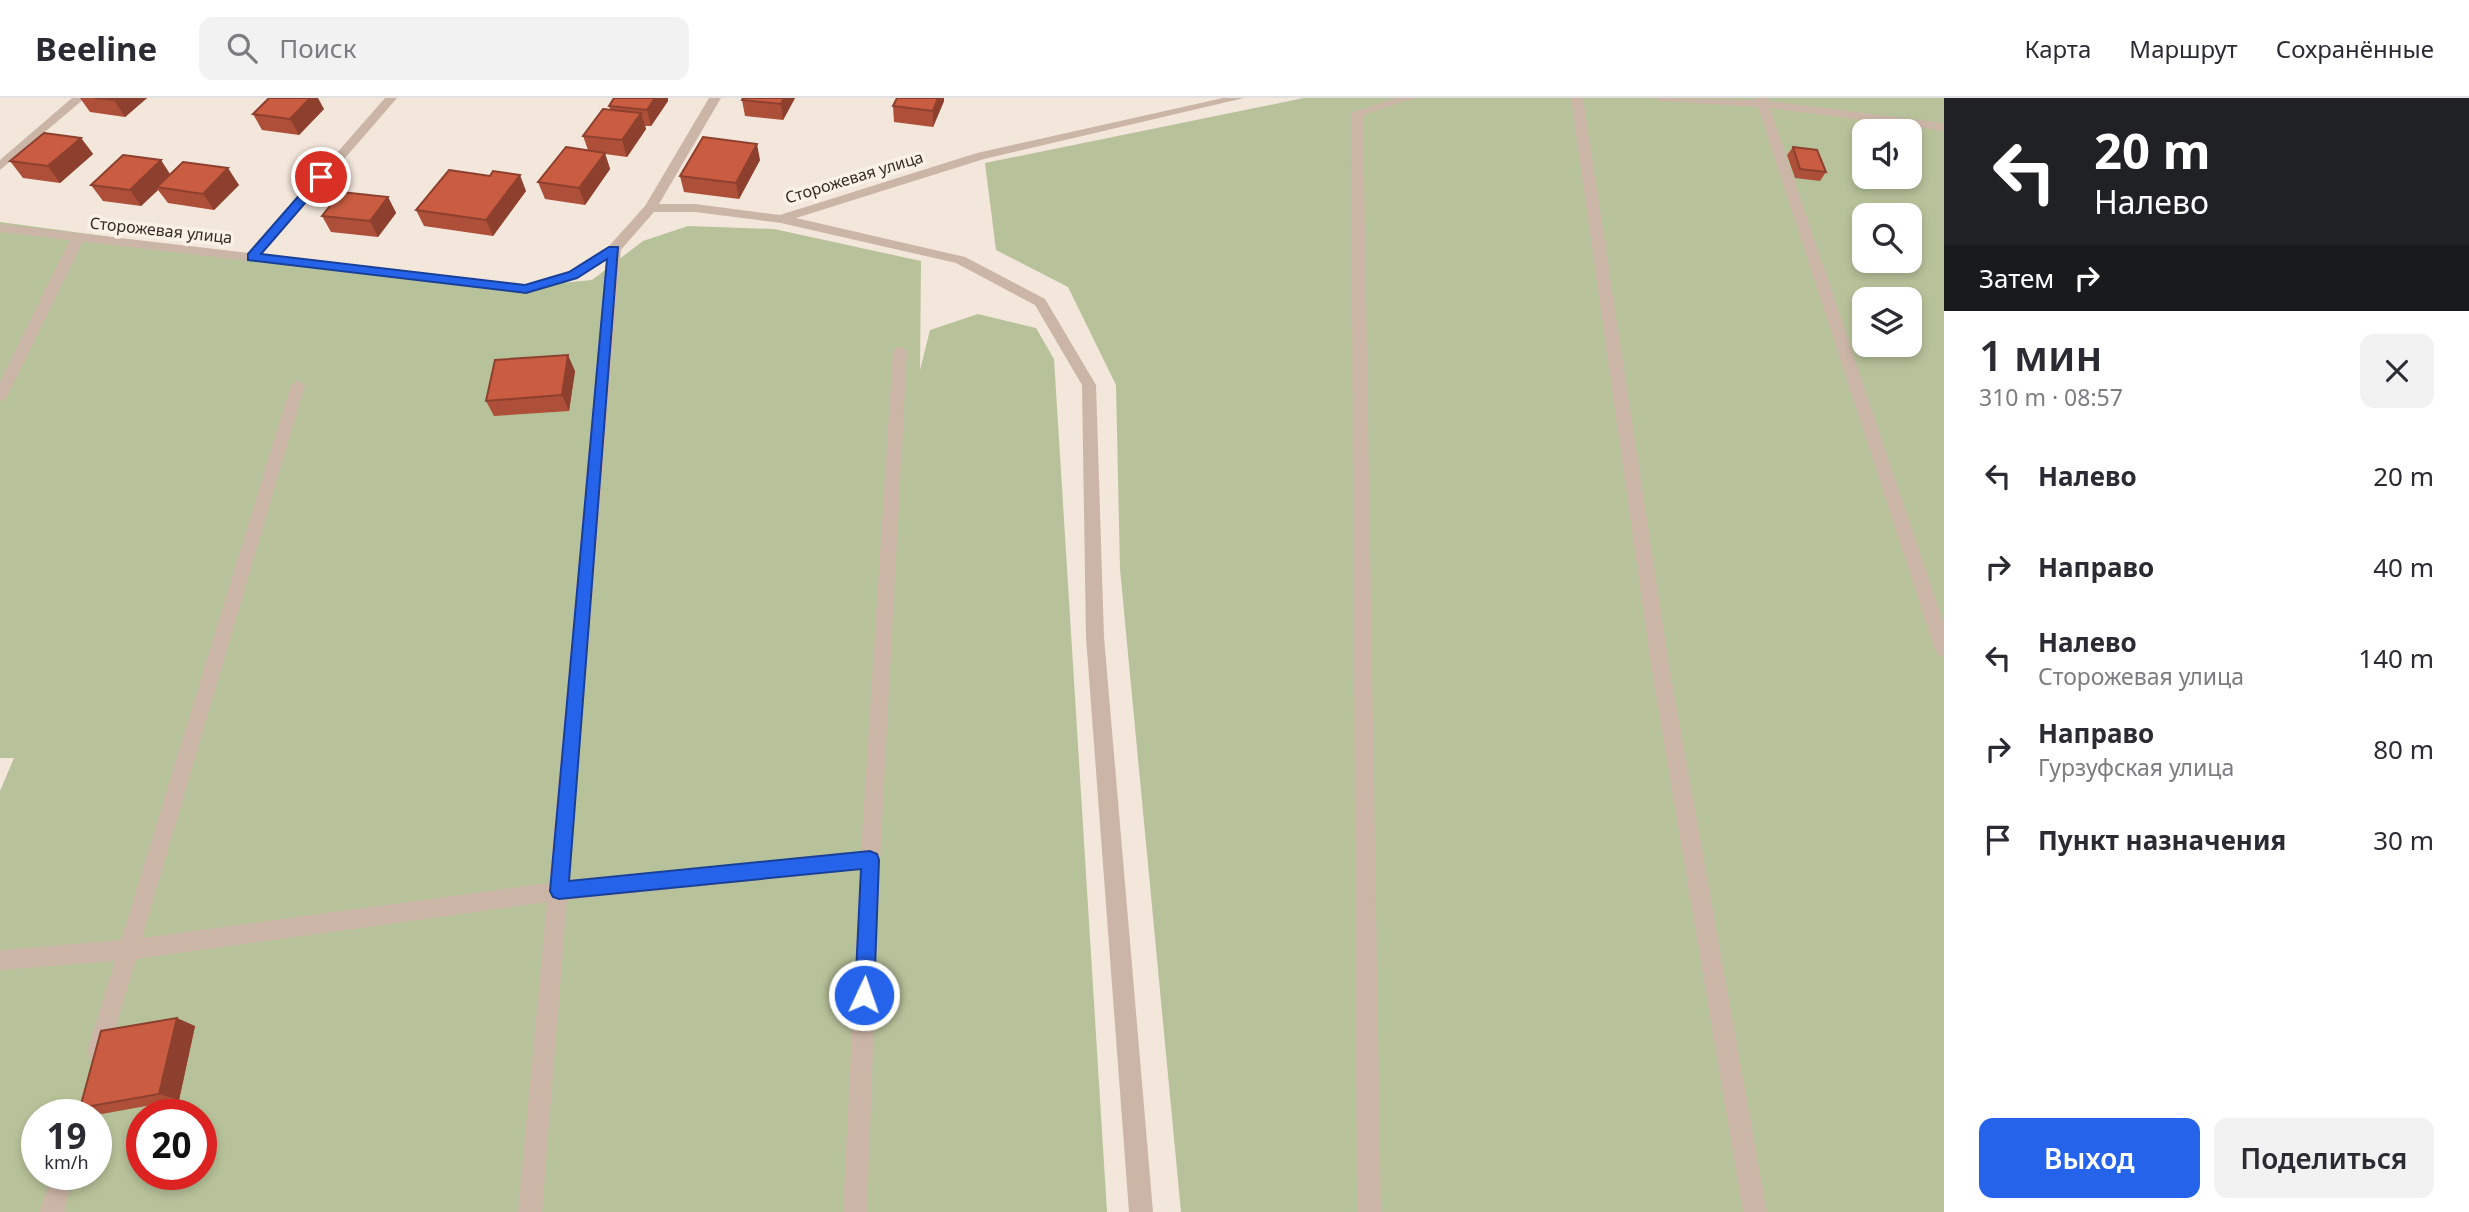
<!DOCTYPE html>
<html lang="ru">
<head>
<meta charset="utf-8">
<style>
	body { margin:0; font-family:"Noto Sans",sans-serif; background:#f2f2f3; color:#2b2b33; height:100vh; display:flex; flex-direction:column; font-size:26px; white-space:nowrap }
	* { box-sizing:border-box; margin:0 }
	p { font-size:23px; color:#7c7c81 }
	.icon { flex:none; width:38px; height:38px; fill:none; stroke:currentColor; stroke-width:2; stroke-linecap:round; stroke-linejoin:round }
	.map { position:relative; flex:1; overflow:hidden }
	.details { display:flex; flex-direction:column; background:#fff; width:525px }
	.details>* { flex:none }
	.hud { background:#202124; color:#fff; overflow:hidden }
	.fabs { position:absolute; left:1852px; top:21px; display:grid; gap:14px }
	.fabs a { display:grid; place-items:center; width:70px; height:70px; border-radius:14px; background:#fff; box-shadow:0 4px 10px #0003; font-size:35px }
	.speed { position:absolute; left:21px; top:1001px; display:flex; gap:14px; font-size:35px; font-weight:700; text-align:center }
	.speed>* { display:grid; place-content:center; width:91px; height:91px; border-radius:50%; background:#fff; box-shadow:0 4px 10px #0003; line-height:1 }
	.speed small { font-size:18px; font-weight:400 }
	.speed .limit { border:10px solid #d22; background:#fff; color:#111 }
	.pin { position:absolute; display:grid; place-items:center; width:60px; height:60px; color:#fff; margin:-30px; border:4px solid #fff; border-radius:50%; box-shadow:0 2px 7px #0007 }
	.me { position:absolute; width:77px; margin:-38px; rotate:3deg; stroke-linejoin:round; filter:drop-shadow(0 0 5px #0008) }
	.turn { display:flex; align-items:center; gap:24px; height:147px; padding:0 35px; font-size:32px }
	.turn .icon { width:91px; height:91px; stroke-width:2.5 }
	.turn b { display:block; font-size:49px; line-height:60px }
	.then { display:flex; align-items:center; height:66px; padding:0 35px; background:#0003; gap:14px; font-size:26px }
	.round { display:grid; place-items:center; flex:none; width:74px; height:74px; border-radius:14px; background:#f2f2f3 }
	.head { display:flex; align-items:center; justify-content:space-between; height:119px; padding:0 35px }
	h1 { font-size:42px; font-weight:600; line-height:52px }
	.button { display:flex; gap:14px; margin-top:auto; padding:14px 35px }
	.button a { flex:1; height:80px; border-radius:14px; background:#2563eb; color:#fff; font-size:28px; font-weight:600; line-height:80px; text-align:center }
	.button a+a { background:#f2f2f3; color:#2b2b33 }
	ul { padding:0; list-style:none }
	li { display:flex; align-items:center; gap:21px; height:91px; padding:0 35px }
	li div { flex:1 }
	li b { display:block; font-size:26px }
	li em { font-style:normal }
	header { display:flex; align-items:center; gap:42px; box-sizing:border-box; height:98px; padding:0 35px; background:#fff; border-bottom:2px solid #e1e1e2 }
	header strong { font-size:33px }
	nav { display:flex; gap:38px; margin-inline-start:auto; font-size:24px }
	.search { width:490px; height:63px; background:#f2f2f3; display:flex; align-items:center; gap:18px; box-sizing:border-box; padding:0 24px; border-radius:14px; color:#7c7c81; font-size:26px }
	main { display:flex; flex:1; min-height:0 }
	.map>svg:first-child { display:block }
	.green { fill:#b7c29a; fill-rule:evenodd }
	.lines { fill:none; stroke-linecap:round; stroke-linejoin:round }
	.service { fill:#cbb5a6; fill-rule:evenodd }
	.minor { fill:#cbb5a6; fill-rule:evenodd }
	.wall { fill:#ae4f39 }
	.shaded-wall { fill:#8d402e }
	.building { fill:#ca5c42; stroke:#8d402e; stroke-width:2 }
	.route { fill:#2563eb; stroke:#184099; stroke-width:2 }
	.labels { text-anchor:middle; stroke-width:7; stroke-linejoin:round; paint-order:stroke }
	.far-street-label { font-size:16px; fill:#372c27; stroke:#faf1e7 }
</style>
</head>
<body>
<header>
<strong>Beeline</strong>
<div class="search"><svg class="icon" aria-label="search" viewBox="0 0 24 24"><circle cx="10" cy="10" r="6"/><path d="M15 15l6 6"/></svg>Поиск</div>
<nav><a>Карта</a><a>Маршрут</a><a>Сохранённые</a></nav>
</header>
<main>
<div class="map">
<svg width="1944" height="1114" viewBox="0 0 1944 1114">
	<rect width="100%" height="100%" fill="#f3e6db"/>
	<g class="green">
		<path d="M1304,0H1944V1114H1181L1120,471L1116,287L1068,189L996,152L985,65ZM1864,33H1909V79H1864ZM1864,117H1909V163H1864ZM1864,201H1909V247H1864Z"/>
		<path d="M0,124L496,191L592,182L643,143L688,128L774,131L921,163L920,272L930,232L978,216L1036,230L1054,261L1107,1114H0V693L14,660H0ZM37,1017H96V1076H37ZM142,1017H201V1076H142Z"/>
	</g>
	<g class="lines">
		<g class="service">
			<path d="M1396,0H1415L1363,17L1381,1114H1357L1351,15Z"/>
			<path d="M1571,0H1583L1669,567L1767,1114H1743L1651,567Z"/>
			<path d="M1654,0L1756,2L1755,0H1767L1768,3L1944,25V33L1770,10L1944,526V559L1938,557L1935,552L1758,9L1660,3Z"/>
			<path d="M77,137L84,141L7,299L0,304V284L70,141Z"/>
			<path d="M614,147L621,151L569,782L861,754L893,253L900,248L907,253L880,762L867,1114H843L860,772L567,802L542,1114H518L547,804L136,861L109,953L106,961L98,964L90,961L87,953L115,863L0,872V852L121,842L291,287L298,282L305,287L142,840L549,785L607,151Z"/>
			<path d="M51,1076H74L64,1114H40Z"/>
		</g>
		<g class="minor">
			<path d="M72,0H85L0,72V62Z"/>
			<path d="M385,0H397L262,156L526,187L568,174L609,148L645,108L709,0H721L659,106H695L780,117L977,55L1223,0H1244L984,61L796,120L965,159L1045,201L1096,287L1104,539L1153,1114H1129L1086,539L1082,287L1035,207L956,165L781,125L695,114H654L619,154L578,180L526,195L0,134V126L249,155Z"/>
		</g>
	</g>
	<g class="wall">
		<path d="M80,0H147L125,19L90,14Z"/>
		<path d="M795,0L783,22L745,18L742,2Z"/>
		<path d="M897,0H944V3L933,29L894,24L893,8Z"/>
		<path d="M668,3L651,28H645L646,31L627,59L605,56L610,71L585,107L545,101L538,84L588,52L583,38L610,11L609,8Z"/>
		<path d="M324,11L299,37L262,32L253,16Z"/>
		<path d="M81,40L93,56L60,85L23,80L10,63Z"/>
		<path d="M1793,49L1826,74L1820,83L1795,80L1787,57Z"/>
		<path d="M760,62L739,101L684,94L680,78Z"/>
		<path d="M170,76L239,87L214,112L168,105L158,92L141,108L103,103L91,87Z"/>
		<path d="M526,93L493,138L424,128L416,112Z"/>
		<path d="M388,99L396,115L378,139L331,134L322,118Z"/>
		<path d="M575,273L569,313L494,318L486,303Z"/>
		<path d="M195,928L179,1002L102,1016L80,1010Z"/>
	</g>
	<g class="shaded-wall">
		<path d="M117,0H147L125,19L114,2Z"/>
		<path d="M310,0H318L324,11L299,37L290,21Z"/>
		<path d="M655,0H668V3L651,28L647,12Z"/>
		<path d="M784,0H795L783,22L781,6Z"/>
		<path d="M938,0H944V3L933,29V13Z"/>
		<path d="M641,15L646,31L627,59L622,42Z"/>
		<path d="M81,40L93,56L60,85L48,68Z"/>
		<path d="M757,46L760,62L739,101L736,85Z"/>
		<path d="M605,55L610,71L585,107L579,90Z"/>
		<path d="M161,62L172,79L157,89L158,92L141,108L130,92Z"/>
		<path d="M228,70L239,87L214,112L203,96Z"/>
		<path d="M520,77L526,93L493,138L486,122Z"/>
		<path d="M388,99L396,115L378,139L370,123Z"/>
		<path d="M568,257L575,273L569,313L562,297Z"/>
		<path d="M177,920L195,928L179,1002L159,996Z"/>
	</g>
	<g class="building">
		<path d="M95,0H117L114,2Z"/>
		<path d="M269,0H310L290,21L253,16Z"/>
		<path d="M614,0H655L647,12L609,8Z"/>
		<path d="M743,0H784L781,6L742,2Z"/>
		<path d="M897,0H938L933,13L893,8Z"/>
		<path d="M603,11L641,15L622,42L583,38Z"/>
		<path d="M44,35L81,40L48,68L10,63Z"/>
		<path d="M703,39L757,46L736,85L680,78Z"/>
		<path d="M566,49L605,55L579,90L538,84Z"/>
		<path d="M1793,49L1817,52L1826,74L1800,71Z"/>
		<path d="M123,57L161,62L130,92L91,87Z"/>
		<path d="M183,64L228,70L203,96L157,89Z"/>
		<path d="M449,72L490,78L493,73L520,77L486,122L416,112Z"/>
		<path d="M341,94L388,99L370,123L322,118Z"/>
		<path d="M568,257L562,297L486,303L495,262Z"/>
		<path d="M177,920L159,996L80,1010L101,933Z"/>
	</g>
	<path class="route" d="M321,76L325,77V82L261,156L525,187L569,174L609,149H618L569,783L870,753L877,756L879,762L874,897L871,904L864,907L858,904L855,897L861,771L559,801L553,799L550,793L607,161L577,180L526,195L248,162V156L317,77Z"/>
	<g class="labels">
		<g class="far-street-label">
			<text transform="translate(854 79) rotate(-17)" y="6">Сторожевая улица</text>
			<text transform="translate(161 132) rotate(6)" y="6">Сторожевая улица</text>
		</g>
	</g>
</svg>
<div class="fabs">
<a><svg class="icon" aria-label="sound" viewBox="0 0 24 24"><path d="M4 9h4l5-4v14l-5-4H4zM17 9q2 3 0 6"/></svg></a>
<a><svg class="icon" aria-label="search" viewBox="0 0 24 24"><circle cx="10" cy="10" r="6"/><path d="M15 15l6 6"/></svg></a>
<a><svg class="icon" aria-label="layers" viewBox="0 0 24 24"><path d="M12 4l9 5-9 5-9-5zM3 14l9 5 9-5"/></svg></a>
</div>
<div class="speed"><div>19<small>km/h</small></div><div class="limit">20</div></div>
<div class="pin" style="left:321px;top:79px;background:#d93025"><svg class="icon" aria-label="arrive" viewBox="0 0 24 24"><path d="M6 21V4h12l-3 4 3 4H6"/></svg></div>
<svg class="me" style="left:864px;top:897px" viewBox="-20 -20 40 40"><circle r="17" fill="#2563eb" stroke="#fff" stroke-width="3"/><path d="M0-11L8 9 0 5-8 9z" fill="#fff"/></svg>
</div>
<section class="details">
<div class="hud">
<div class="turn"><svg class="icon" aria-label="left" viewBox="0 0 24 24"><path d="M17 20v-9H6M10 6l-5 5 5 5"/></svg><div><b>20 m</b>Налево</div></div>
<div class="then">Затем<svg class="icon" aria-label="right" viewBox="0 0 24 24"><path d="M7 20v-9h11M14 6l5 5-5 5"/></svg></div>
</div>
<div class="head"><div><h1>1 мин</h1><p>310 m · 08:57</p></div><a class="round"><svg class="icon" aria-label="close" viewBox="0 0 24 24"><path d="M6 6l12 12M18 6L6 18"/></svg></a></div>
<ul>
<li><svg class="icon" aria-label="left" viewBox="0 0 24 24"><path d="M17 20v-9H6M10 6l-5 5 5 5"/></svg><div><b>Налево</b></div><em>20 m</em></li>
<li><svg class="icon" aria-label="right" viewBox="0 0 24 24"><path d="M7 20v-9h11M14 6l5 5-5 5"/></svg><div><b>Направо</b></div><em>40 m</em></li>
<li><svg class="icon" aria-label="left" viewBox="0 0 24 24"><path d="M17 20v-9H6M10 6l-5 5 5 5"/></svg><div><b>Налево</b><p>Сторожевая улица</p></div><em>140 m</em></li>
<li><svg class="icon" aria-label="right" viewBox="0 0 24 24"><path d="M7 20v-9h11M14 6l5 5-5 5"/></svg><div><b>Направо</b><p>Гурзуфская улица</p></div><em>80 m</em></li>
<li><svg class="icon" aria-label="arrive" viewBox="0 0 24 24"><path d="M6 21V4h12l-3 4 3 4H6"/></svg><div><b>Пункт назначения</b></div><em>30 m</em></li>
</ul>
<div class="button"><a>Выход</a><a>Поделиться</a></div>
</section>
</main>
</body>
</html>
